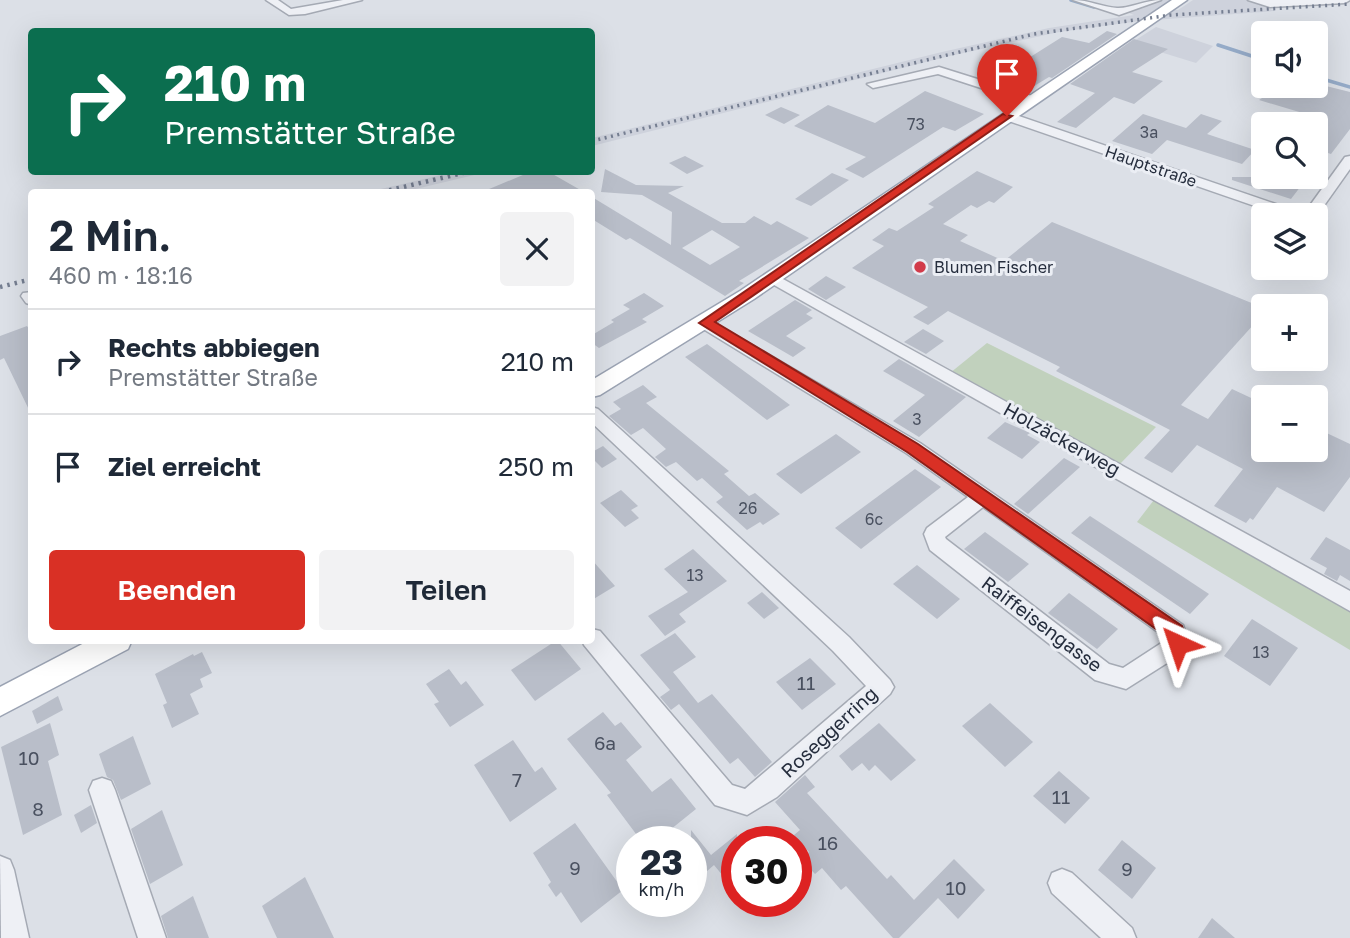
<!DOCTYPE html>
<html lang="de">
<head>
<meta charset="utf-8">
<style>
	body { margin:0; font-family:"Golos Text",sans-serif; background:#f2f2f3; color:#1f2937; height:100vh; display:flex; flex-direction:column; font-size:26px; white-space:nowrap }
	* { box-sizing:border-box; margin:0 }
	p { font-size:23px; color:#747a83 }
	.icon { flex:none; width:38px; height:38px; fill:none; stroke:currentColor; stroke-width:2; stroke-linecap:round; stroke-linejoin:round }
	.map { position:relative; flex:1; overflow:hidden }
	.details { position:absolute; left:28px; top:189px; width:567px; height:455px; display:flex; flex-direction:column; background:#fff; border-radius:7px; box-shadow:0 7px 28px #0002 }
	.details>* { flex:none }
	.guide { position:absolute; left:28px; top:28px; width:567px; height:147px; border-radius:7px; box-shadow:0 7px 28px #0002; background:#0b6e4f; color:#fff; overflow:hidden }
	.tools { position:absolute; left:1251px; top:21px; display:grid; gap:14px }
	.tools a { display:grid; place-items:center; width:77px; height:77px; border-radius:7px; background:#fff; box-shadow:0 7px 28px #0002; font-size:35px }
	.speed { position:absolute; left:616px; top:826px; display:flex; gap:14px; font-size:35px; font-weight:700; text-align:center }
	.speed>* { display:grid; place-content:center; width:91px; height:91px; border-radius:50%; background:#fff; box-shadow:0 7px 28px #0002; line-height:1 }
	.speed small { font-size:18px; font-weight:400 }
	.speed .limit { border:10px solid #d22; background:#fff; color:#111 }
	.pin { position:absolute; display:grid; place-items:center; width:60px; height:60px; color:#fff; margin:-72px -30px; border-radius:50% 50% 50% 0; rotate:-45deg; box-shadow:0 0 7px #0007 }
	.pin .icon { rotate:45deg }
	.me { position:absolute; width:77px; margin:-38px; rotate:318deg; stroke-linejoin:round; filter:drop-shadow(0 0 5px #0008) }
	.turn { display:flex; align-items:center; gap:24px; height:147px; padding:0 21px; font-size:32px }
	.turn .icon { width:91px; height:91px; stroke-width:2.5 }
	.turn b { display:block; font-size:49px; line-height:60px }
	.round { display:grid; place-items:center; flex:none; width:74px; height:74px; border-radius:7px; background:#f2f2f3 }
	.summary { display:flex; align-items:center; justify-content:space-between; height:119px; padding:0 21px }
	h1 { font-size:42px; font-weight:600; line-height:52px }
	.cta { display:flex; gap:14px; margin-top:auto; padding:14px 21px }
	.cta a { flex:1; height:80px; border-radius:7px; background:#d93025; color:#fff; font-size:28px; font-weight:600; line-height:80px; text-align:center }
	.cta a+a { background:#f2f2f3; color:#1f2937 }
	ul { padding:0; list-style:none }
	li { display:flex; align-items:center; gap:21px; height:105px; padding:0 21px; border-top:2px solid #e0e1e3 }
	li div { flex:1 }
	li b { display:block; font-size:26px }
	li em { font-style:normal }
	.map>svg:first-child { display:block }
	.built { fill:#ced2dc }
	.green { fill:#c1d1bd }
	.lines { fill:none; stroke-linecap:round; stroke-linejoin:round }
	.stream { stroke:#95abc8; stroke-width:3.5 }
	.building { fill:#b9bec9; fill-rule:evenodd }
	.minor-casing { stroke:#a5aab4; stroke-width:3 }
	.major-casing { stroke:#9ba3b3; stroke-width:3 }
	.minor { fill:#eef0f5; fill-rule:evenodd }
	.major { fill:#fff; fill-rule:evenodd }
	.rail-far1 { stroke:#757e91; stroke-width:3.5; stroke-dasharray:2 4.5; stroke-linecap:butt }
	.rail { stroke:#757e91; stroke-width:4.5; stroke-dasharray:2.5 5; stroke-linecap:butt }
	.route { fill:#d93025; stroke:#8d1f18; stroke-width:2 }
	.poi-dot { fill:#d23b4a; stroke:#ebeef4; stroke-width:2.5 }
	.labels { text-anchor:middle; stroke-width:6; stroke-linejoin:round; paint-order:stroke }
	.number-label { font-size:16px; fill:#4a5160 }
	.far-street-label { font-size:16px; fill:#252d3d; stroke:#ebeef4 }
	.far-poi-label { font-size:16px; fill:#252d3d; stroke:#ebeef4; text-anchor:start }
	.street-label { font-size:19px; fill:#252d3d; stroke:#ebeef4 }
	.near-number-label { font-size:19px; fill:#4a5160 }
</style>
</head>
<body>
<div class="map">
<svg width="1350" height="938" viewBox="0 0 1350 938">
	<rect width="100%" height="100%" fill="#dce0e7"/>
	<g class="built">
		<path d="M1151,0H1175L1164,10H1178L1193,0H1350L1264,6L1275,11L1140,21L1059,32L950,56L592,146V138L942,52L1049,28L1134,15L1124,11Z"/>
		<path d="M1156,27L1213,46L1196,63L1131,43Z"/>
		<path d="M454,172H487L403,192H368Z"/>
	</g>
	<g class="green">
		<path d="M987,343L1156,427L1118,466L950,373Z"/>
		<path d="M1157,496L1350,606V650L1137,522Z"/>
	</g>
	<g class="lines">
		<g class="stream">
			<path d="M1071,0L1094,7"/>
			<path d="M1218,45L1264,60"/>
			<path d="M1316,77L1350,87"/>
		</g>
	</g>
	<g class="building">
		<path d="M1107,31L1117,34L1052,78L1049,77L1026,91L992,81L1062,37L1089,43Z"/>
		<path d="M1134,39L1168,49L1132,72L1163,81L1134,104L1114,97L1076,128L1057,122L1095,93L1070,84Z"/>
		<path d="M1280,86H1326L1350,92V129L1331,154L1316,149V117L1259,100Z"/>
		<path d="M925,91L984,114L955,131L943,127L863,178L845,169L866,157L794,126L828,105L875,123Z"/>
		<path d="M781,107L800,115L784,124L765,115Z"/>
		<path d="M1143,114L1186,128L1201,114L1222,121L1207,134L1255,150L1242,164L1167,140L1152,154L1112,141Z"/>
		<path d="M685,156L704,166L687,174L669,163Z"/>
		<path d="M605,169L636,185L684,186L668,193L722,223H745L754,216L771,225L777,221L809,238L739,281L744,283L725,296L630,238L626,240L592,219V197L671,245L672,212L642,195L601,192ZM712,230L740,247L710,265L682,248Z"/>
		<path d="M977,171L1013,187L994,203L989,201L977,208L971,205L943,224L968,235L960,241L1004,261L1052,222L1264,308V313L1181,405L1208,419L1232,389L1264,404V450H1316V428L1350,444V477L1324,512L1277,487L1253,520L1250,518L1246,523L1214,506L1243,469L1197,445L1172,473L1144,458L1170,430L1056,371L1060,367L948,311L928,325L913,317L928,307L852,268L884,246L872,240L889,228L897,231L934,207L928,204Z"/>
		<path d="M530,172H549L584,192H482Z"/>
		<path d="M832,173L849,180L811,206L795,199Z"/>
		<path d="M1232,177H1289L1304,182L1291,199L1232,180Z"/>
		<path d="M826,276L846,287L826,300L808,289Z"/>
		<path d="M644,293L664,306L642,319L647,322L599,348L592,343V335L614,322L611,320L630,309L623,305Z"/>
		<path d="M795,300L812,310L806,314L813,318L786,336L806,348L793,357L748,331Z"/>
		<path d="M27,326L32,333V416L4,358L0,360V336Z"/>
		<path d="M923,329L944,341L926,354L904,342Z"/>
		<path d="M707,344L748,374L790,405L767,420L685,357Z"/>
		<path d="M899,359L966,397L919,437L893,421L925,395L883,371Z"/>
		<path d="M643,385L657,397L646,403L729,471L724,474L749,496L755,493L780,514L763,525L760,522L747,530L716,502L723,497L702,478L697,481L676,462L666,467L655,457L666,449L643,428L631,435L609,416L621,409L613,402Z"/>
		<path d="M1005,422L1030,433L1027,435L1040,442L1022,459L987,438Z"/>
		<path d="M836,434L861,452L801,494L776,474Z"/>
		<path d="M603,446L617,459L602,468L592,458V452Z"/>
		<path d="M1064,458L1080,467L1028,514L1014,504Z"/>
		<path d="M915,469L941,487L861,549L835,528Z"/>
		<path d="M621,490L638,506L631,510L639,518L625,527L600,503Z"/>
		<path d="M1090,516L1159,561L1209,594L1190,614L1071,533Z"/>
		<path d="M985,532L1029,564L1008,582L964,549Z"/>
		<path d="M1326,537L1350,550V581L1340,575L1337,581L1324,574L1327,568L1310,559Z"/>
		<path d="M693,549L727,581L679,614L686,622L665,636L648,616L688,592L664,569Z"/>
		<path d="M592,560L615,586L592,600Z"/>
		<path d="M917,565L960,599L937,619L893,584Z"/>
		<path d="M762,592L779,608L764,619L747,603Z"/>
		<path d="M1069,593L1118,629L1097,649L1048,613Z"/>
		<path d="M1252,619L1298,648L1270,686L1224,656Z"/>
		<path d="M675,633L696,657L673,672L698,703L712,694L772,762L755,777L738,758L730,764L679,704L671,710L660,697L670,690L640,655Z"/>
		<path d="M557,640L581,669L535,701L511,670Z"/>
		<path d="M202,652L212,673L200,679L203,687L190,694L199,714L172,728L163,705L167,703L155,674L193,654L194,656Z"/>
		<path d="M810,658L836,684L802,710L776,682Z"/>
		<path d="M449,669L461,685L466,681L484,705L450,727L434,704L439,702L426,684Z"/>
		<path d="M58,696L63,710L37,724L32,711Z"/>
		<path d="M990,703L1033,742L1005,767L962,726Z"/>
		<path d="M603,712L615,726L621,722L642,747L626,760L652,792L671,778L696,809L655,842H642L607,795L611,793L567,739Z"/>
		<path d="M50,723L59,755L48,761L62,815L23,835L1,747Z"/>
		<path d="M879,723L916,760L891,781L875,765L869,771L862,763L852,771L839,756Z"/>
		<path d="M133,736L151,784L121,800L113,780L107,777L99,754Z"/>
		<path d="M513,740L535,772L542,767L557,789L510,822L474,765Z"/>
		<path d="M1059,771L1090,798L1065,824L1033,796Z"/>
		<path d="M805,775L815,787L807,793L887,879L891,875L914,900L954,859L985,890L958,919L938,898L899,938H893L846,886L841,890L822,868L815,874L801,859L809,852L794,835L800,830L775,802Z"/>
		<path d="M91,805L97,823L81,833L74,815Z"/>
		<path d="M162,810L183,865L150,884L131,829Z"/>
		<path d="M575,823L623,890L581,923L561,892L556,897L548,885L551,882L533,853Z"/>
		<path d="M691,830L711,855L737,834V893L714,865L691,885Z"/>
		<path d="M1122,840L1156,868L1132,899L1098,870Z"/>
		<path d="M305,877L334,938H277L262,906Z"/>
		<path d="M193,896L209,938H168L161,916Z"/>
		<path d="M1212,918L1235,938H1198Z"/>
	</g>
	<g class="lines">
		<g class="minor-casing">
			<g id="minor">
				<path d="M266,0H278L291,9L343,0H362L305,14L289,15Z"/>
				<path d="M1073,0C1089,0 1102,7 1117,8C1128,9 1146,0 1161,0L1119,15Z"/>
				<path d="M1248,0H1350L1345,3L1270,7Z"/>
				<path d="M939,67L1035,97L1037,100L1027,103L938,74L873,88L867,84Z"/>
				<path d="M1007,112L1299,212L1301,215H1281L1003,119L1001,116Z"/>
				<path d="M1350,156V169L1316,217L1303,215L1345,157Z"/>
				<path d="M772,273L1350,591V611L767,281L764,278L767,275Z"/>
				<path d="M32,292V305L26,303L21,296L23,293Z"/>
				<path d="M706,318L920,443L1183,625L1189,644L1186,651L1126,689L1095,680L930,550L924,534L927,528L968,497L906,453L700,327L698,323L700,319ZM983,507L1165,637L1166,640L1123,668L1109,664L946,539L945,537Z"/>
				<path d="M592,407L598,409L849,637L890,680L894,687L890,694L777,797L747,815L715,805L584,645L582,640H592V629L600,631L732,785L745,789L866,686L833,651L592,423Z"/>
				<path d="M102,778L111,781L115,790L166,938H138L89,790L93,781Z"/>
				<path d="M0,856L10,860L14,870L29,938H1Z"/>
				<path d="M1062,869L1072,873L1132,928L1136,938H1101L1052,893L1048,883L1052,873Z"/>
			</g>
		</g>
		<g class="major-casing">
			<g id="major">
				<path d="M1172,0H1187L754,299L600,395L592,397V380L740,291Z"/>
				<path d="M90,640H132L128,649L0,716V687Z"/>
			</g>
		</g>
		<use href="#minor" class="minor"/>
		<use href="#major" class="major"/>
		<path class="rail-far1" d="M592,141L1034,34L1171,15L1350,4"/>
		<g class="rail">
			<path d="M382,192L467,172"/>
			<path d="M0,287L32,279"/>
		</g>
	</g>
	<path class="route" d="M1003,114L1012,116L715,322L918,444L1182,626L1188,644L1185,650L1178,652L1172,650L1167,637L907,452L699,323Z"/>
	<circle class="poi-dot" cx="920" cy="267" r="7"/>
	<g class="labels">
		<g class="number-label">
			<text x="916" y="130">73</text>
			<text x="1149" y="138">3a</text>
			<text x="917" y="425">3</text>
			<text x="748" y="514">26</text>
			<text x="874" y="525">6c</text>
			<text x="695" y="581">13</text>
			<text x="1261" y="658">13</text>
		</g>
		<g class="far-street-label">
			<text transform="translate(1151 166) rotate(19)" y="6">Hauptstraße</text>
		</g>
		<g class="far-poi-label">
			<text x="934" y="273">Blumen Fischer</text>
		</g>
		<g class="street-label">
			<text transform="translate(1062 439) rotate(29)" y="7">Holzäckerweg</text>
			<text transform="translate(1042 624) rotate(37)" y="7">Raiffeisengasse</text>
			<text transform="translate(829 732) rotate(-43)" y="7">Roseggerring</text>
		</g>
		<g class="near-number-label">
			<text x="806" y="690">11</text>
			<text x="605" y="750">6a</text>
			<text x="29" y="765">10</text>
			<text x="517" y="787">7</text>
			<text x="1061" y="804">11</text>
			<text x="38" y="816">8</text>
			<text x="828" y="850">16</text>
			<text x="575" y="875">9</text>
			<text x="1127" y="876">9</text>
			<text x="956" y="895">10</text>
		</g>
	</g>
</svg>
<div class="tools">
<a><svg class="icon" aria-label="sound" viewBox="0 0 24 24"><path d="M4 9h4l5-4v14l-5-4H4zM17 9q2 3 0 6"/></svg></a>
<a><svg class="icon" aria-label="search" viewBox="0 0 24 24"><circle cx="10" cy="10" r="6"/><path d="M15 15l6 6"/></svg></a>
<a><svg class="icon" aria-label="layers" viewBox="0 0 24 24"><path d="M12 4l9 5-9 5-9-5zM3 14l9 5 9-5"/></svg></a>
<a>+</a>
<a>−</a>
</div>
<div class="speed"><div>23<small>km/h</small></div><div class="limit">30</div></div>
<div class="pin" style="left:1007px;top:116px;background:#d93025"><svg class="icon" aria-label="arrive" viewBox="0 0 24 24"><path d="M6 21V4h12l-3 4 3 4H6"/></svg></div>
<svg class="me" style="left:1178px;top:644px" viewBox="-20 -20 40 40"><path d="M0-17L14 15 0 8-14 15z" fill="#d93025" stroke="#fff" stroke-width="4"/></svg>
<div class="guide">
<div class="turn"><svg class="icon" aria-label="right" viewBox="0 0 24 24"><path d="M7 20v-9h11M14 6l5 5-5 5"/></svg><div><b>210 m</b>Premstätter Straße</div></div>
</div>
<section class="details">
<div class="summary"><div><h1>2 Min.</h1><p>460 m · 18:16</p></div><a class="round"><svg class="icon" aria-label="close" viewBox="0 0 24 24"><path d="M6 6l12 12M18 6L6 18"/></svg></a></div>
<ul>
<li><svg class="icon" aria-label="right" viewBox="0 0 24 24"><path d="M7 20v-9h11M14 6l5 5-5 5"/></svg><div><b>Rechts abbiegen</b><p>Premstätter Straße</p></div><em>210 m</em></li>
<li><svg class="icon" aria-label="arrive" viewBox="0 0 24 24"><path d="M6 21V4h12l-3 4 3 4H6"/></svg><div><b>Ziel erreicht</b></div><em>250 m</em></li>
</ul>
<div class="cta"><a>Beenden</a><a>Teilen</a></div>
</section>
</div>
</body>
</html>
